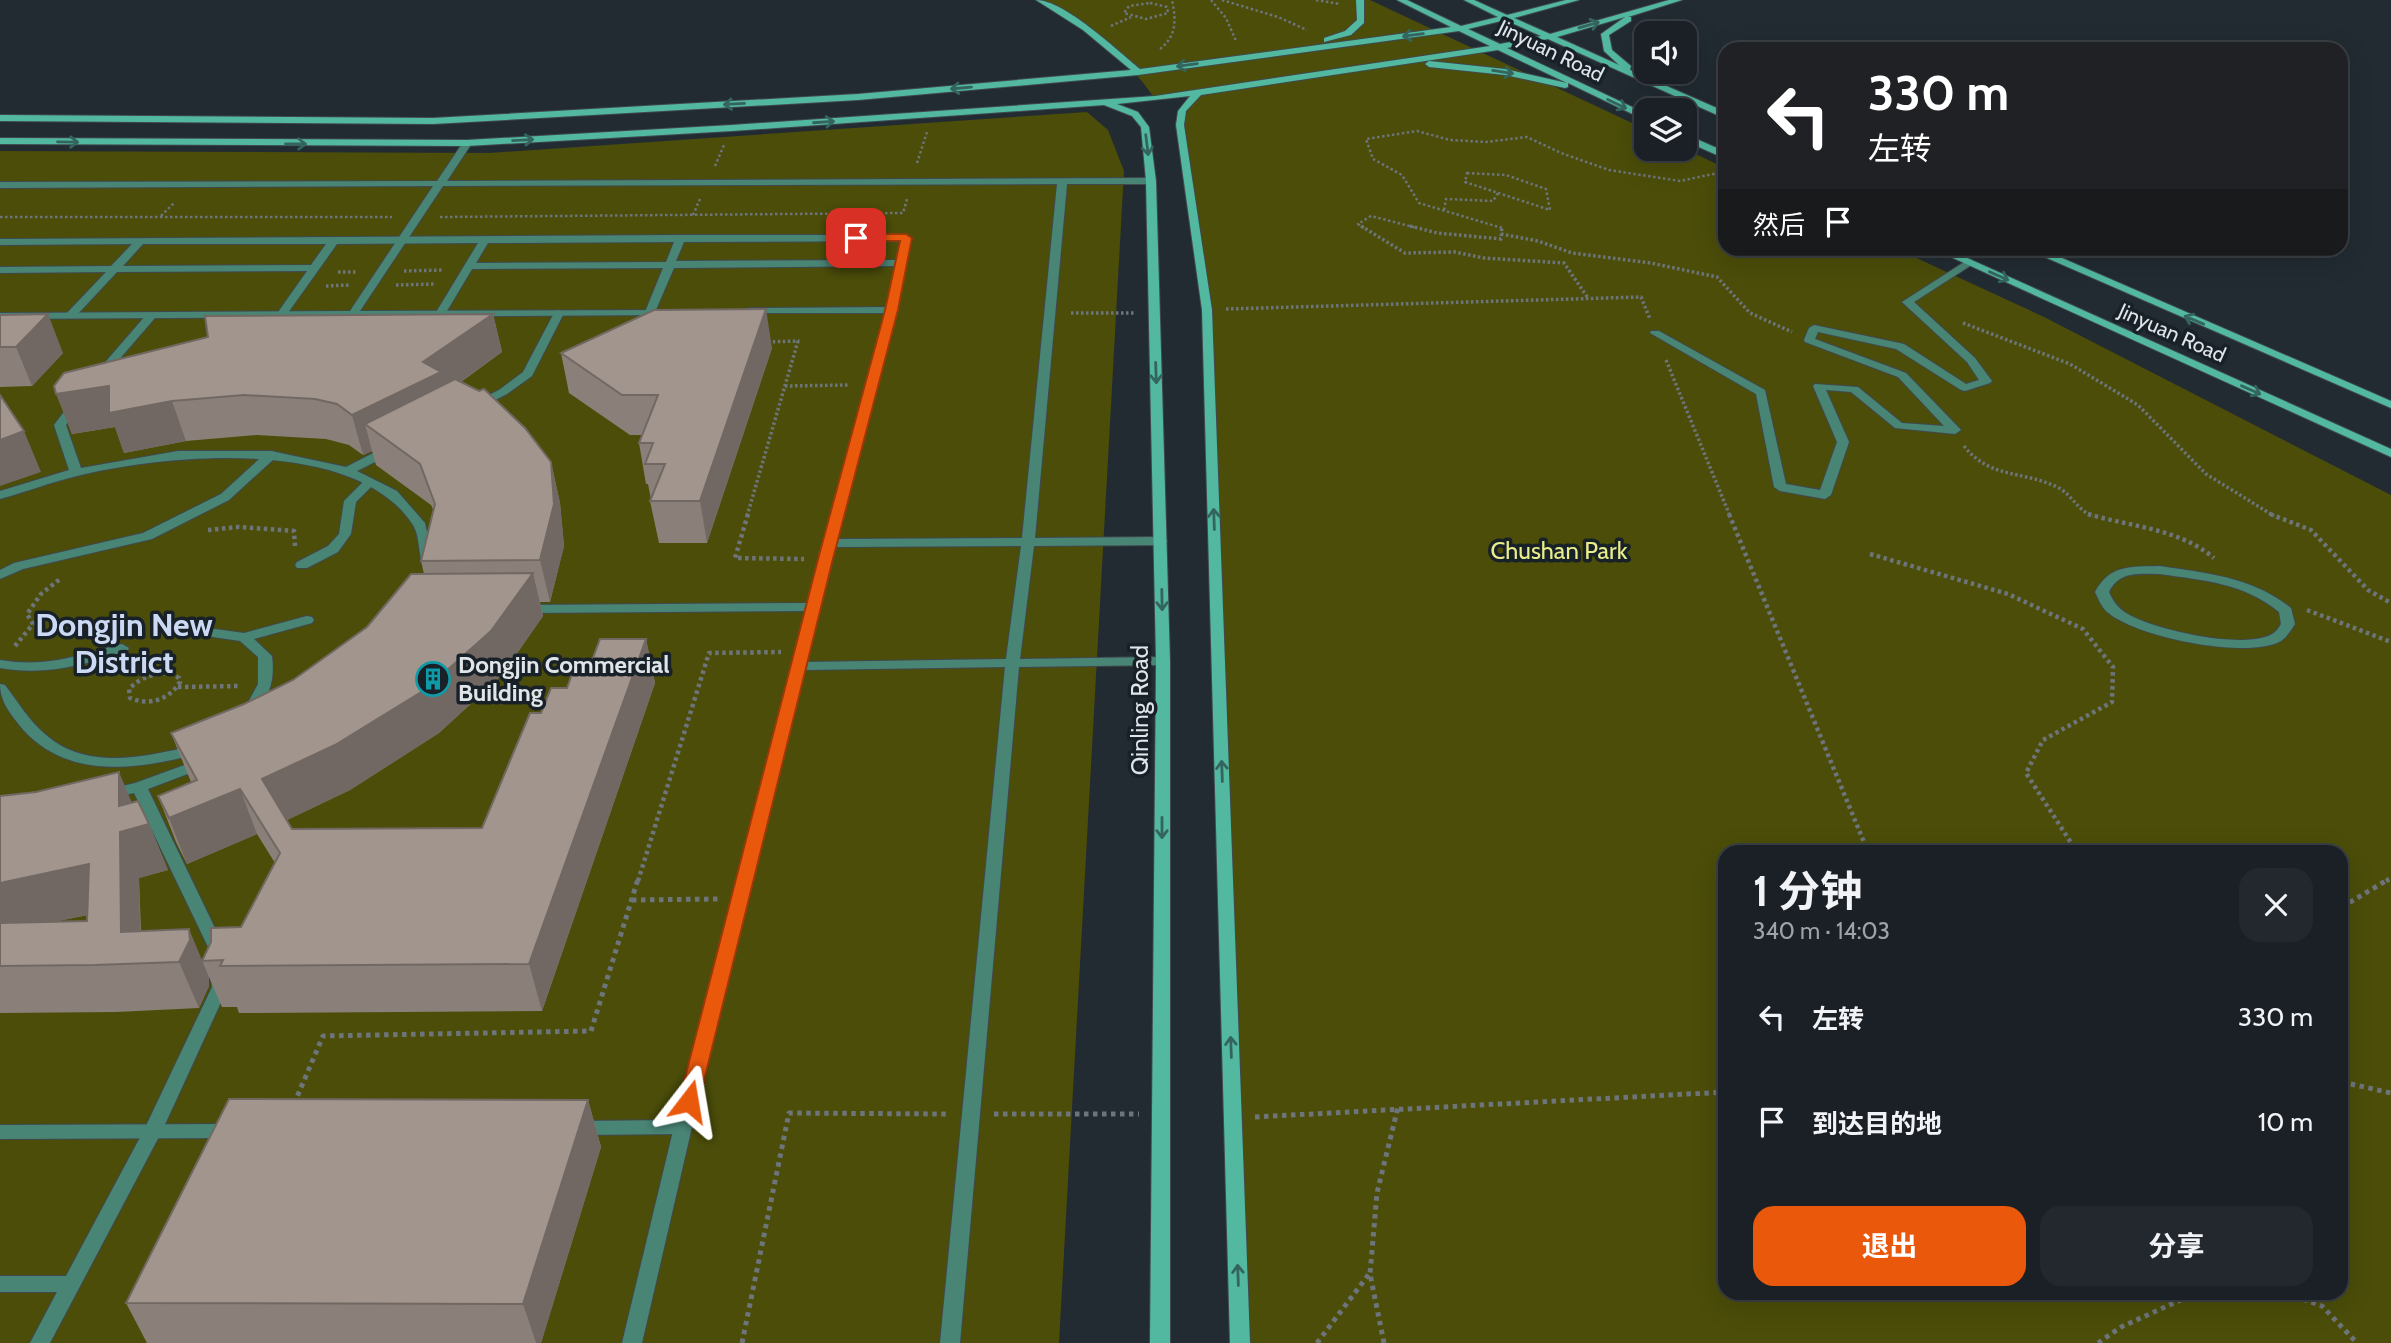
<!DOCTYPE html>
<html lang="zh">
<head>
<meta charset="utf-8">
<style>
	body { margin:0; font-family:Cabin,"Noto Sans SC",sans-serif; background:#23282e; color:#f1f3f6; height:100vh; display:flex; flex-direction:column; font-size:26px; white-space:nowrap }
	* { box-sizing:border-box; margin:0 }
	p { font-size:23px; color:#9fa3a7 }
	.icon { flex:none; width:38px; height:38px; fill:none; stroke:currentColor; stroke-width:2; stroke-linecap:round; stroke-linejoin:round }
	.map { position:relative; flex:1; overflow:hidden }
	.details { position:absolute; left:1718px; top:845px; width:630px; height:455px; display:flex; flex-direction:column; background:#1a2026; border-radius:21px; box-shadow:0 7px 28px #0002,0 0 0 2px #383e43 }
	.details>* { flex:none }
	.banner { position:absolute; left:1718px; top:42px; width:630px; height:214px; border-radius:21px; box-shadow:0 7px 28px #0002,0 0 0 2px #383e43; background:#202124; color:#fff; overflow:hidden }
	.fabs { position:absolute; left:1634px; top:21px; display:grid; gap:14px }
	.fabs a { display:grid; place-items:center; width:63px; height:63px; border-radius:14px; background:#1a2026; box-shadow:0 7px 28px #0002,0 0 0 2px #383e43; font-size:35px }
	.pin { position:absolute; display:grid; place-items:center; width:60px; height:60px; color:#fff; margin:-30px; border-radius:14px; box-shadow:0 4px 10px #0006 }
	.me { position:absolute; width:77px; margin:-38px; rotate:14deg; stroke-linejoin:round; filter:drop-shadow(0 0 5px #0008) }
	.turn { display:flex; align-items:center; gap:24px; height:147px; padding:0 35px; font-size:32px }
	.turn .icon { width:91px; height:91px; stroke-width:2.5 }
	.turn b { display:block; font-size:49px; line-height:60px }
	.then { display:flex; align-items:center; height:66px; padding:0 35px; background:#0003; gap:14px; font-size:26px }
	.round { display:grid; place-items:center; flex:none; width:74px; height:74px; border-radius:21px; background:#23282e }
	.headline { display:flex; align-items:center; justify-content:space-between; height:119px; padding:0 35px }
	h1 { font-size:42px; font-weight:700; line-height:52px }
	.button { display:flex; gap:14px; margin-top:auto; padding:14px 35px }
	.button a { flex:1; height:80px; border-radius:21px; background:#ea580c; color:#fff; font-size:28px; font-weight:700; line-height:80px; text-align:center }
	.button a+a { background:#23282e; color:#f1f3f6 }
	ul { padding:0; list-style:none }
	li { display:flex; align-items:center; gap:21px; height:105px; padding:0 35px }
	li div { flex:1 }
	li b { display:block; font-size:26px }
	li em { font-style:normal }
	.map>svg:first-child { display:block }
	.green { fill:#4b4d09; fill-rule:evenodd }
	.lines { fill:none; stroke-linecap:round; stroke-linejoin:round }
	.lane-casing { stroke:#40494f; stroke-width:2 }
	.street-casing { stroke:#40494f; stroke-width:2 }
	.secondary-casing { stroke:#40494f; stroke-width:2 }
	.path-far3 { stroke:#6d747a; stroke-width:2.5; stroke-dasharray:2.5 2.5; stroke-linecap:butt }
	.path-far2 { stroke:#6d747a; stroke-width:3.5; stroke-dasharray:2.5 2.5; stroke-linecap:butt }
	.path-far1 { stroke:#6d747a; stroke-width:4.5; stroke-dasharray:3.5 3.5; stroke-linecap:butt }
	.path { stroke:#6d747a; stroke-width:5; stroke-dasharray:4.5 4.5; stroke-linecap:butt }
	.lane { fill:#498575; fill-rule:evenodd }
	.street { fill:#498575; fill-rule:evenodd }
	.secondary { fill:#52b9a0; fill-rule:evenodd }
	.wall { fill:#8a8079; fill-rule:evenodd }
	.shaded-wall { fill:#716863 }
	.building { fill:#a1958d; stroke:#716863; stroke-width:2 }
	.oneway { stroke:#33655e }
	.route { fill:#ea580c; stroke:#983908; stroke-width:2 }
	.labels { text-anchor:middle; stroke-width:7; stroke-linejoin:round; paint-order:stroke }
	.far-street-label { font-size:21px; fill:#e0e5ea; stroke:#192128 }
	.park-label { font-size:24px; fill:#e8ec8b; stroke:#192128 }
	.poi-label { font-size:24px; font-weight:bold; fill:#e0e5ea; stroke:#192128; text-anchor:start }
	.street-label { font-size:24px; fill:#e0e5ea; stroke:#192128 }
	.district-label { font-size:32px; font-weight:bold; fill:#ccd9f4; stroke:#192128 }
</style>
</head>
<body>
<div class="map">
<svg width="2391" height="1343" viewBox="0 0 2391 1343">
	<rect width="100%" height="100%" fill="#222b32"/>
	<g class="green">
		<path d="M1040,0H1370L1647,130V149H1685L1725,168L1726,248L1897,249L2044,317L2391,495V1343H1240L1207,310L1180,125L1182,111L1196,95L1155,99C1125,54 1086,28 1040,0ZM1726,852H2342V1293H1726Z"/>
		<path d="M1087,112L1108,130L1124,171L1059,1343H0V151L489,153Z"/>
	</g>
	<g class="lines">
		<g class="lane-casing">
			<g id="lane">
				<path d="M681,235H906L911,238L896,310L891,313L886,310L895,266L674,268L655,312L650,315L645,312L663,268L472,269L444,316H436L435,314L478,243L337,244L285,317L281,318L276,315L307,271L117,272L74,318H66V314L106,272L0,273V267L111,266L132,244L0,245V239ZM900,241L896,260L676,261L684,242ZM674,242L666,262L476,263L488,243ZM143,244H326L311,265L123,266Z"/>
				<path d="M559,310L564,313L532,376L507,394L481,407H473V403L499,390L523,372L554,313Z"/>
				<path d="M151,313L156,316L155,318L103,378H95V374L147,314Z"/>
				<path d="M77,399L83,402L66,425L81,468L178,451H271L346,467L387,446H395V452L357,471L397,491L425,523L434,563L428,567L423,566C418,554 420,536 413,525C356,436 166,454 77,476C51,482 26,492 0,499V491L69,470L54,425L73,400Z"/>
				<path d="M201,759L206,761L208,764L206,767L148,789L226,951L224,955H212L210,951L134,793L107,799L99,794L102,791L135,783Z"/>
				<path d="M219,972L225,974L228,987L162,1131L50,1343H30L57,1292H0V1276H66L144,1130L212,987L211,978L213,974Z"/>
				<path d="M683,1120L689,1122L692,1127L642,1343H622L674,1127L677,1122Z"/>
			</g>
		</g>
		<g class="street-casing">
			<g id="street">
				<path d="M467,140L472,143L447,181L1151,178L1156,181L1151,184H1067L1035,538L1161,537L1167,541L1161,545L1034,546L1020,659L1163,657L1170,661L1163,665L1019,667L960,1343H940L1005,667L805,670L692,1127L689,1132L683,1134L579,1135L573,1133L570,1128L573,1123L579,1121L676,1120L806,611L525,613L518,609L525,605L808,603L885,313H745L744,311L749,308L891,307L896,310L838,539L1022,538L1057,184L443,186L360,311L670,310V314L666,315L0,319V313L350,311L433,186L0,188V182L437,181L464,141ZM1021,546L1006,659L807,662L836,547Z"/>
				<path d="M1969,259L1974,262L1973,264L1914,302L1975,358L1992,381L1990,383L1965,391L1961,390L1896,349L1818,332L1815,339L1906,373L1961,430L1955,434L1895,428L1851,392L1826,390L1849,442L1831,495L1825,499L1780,491L1774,487L1756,394L1650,333L1651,331H1659L1765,390L1786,484L1820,490L1837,442L1813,386L1815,384L1858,387L1902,423L1944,426L1898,377L1805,342L1804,340L1809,328L1814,325L1904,344L1966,384L1979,380L1967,362L1902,302Z"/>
				<path d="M271,451L275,452L277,455L275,458L229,500L152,539L23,569L0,579V570L14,563L143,533L221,494L267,452Z"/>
				<path d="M370,478L376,482L356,502L351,534L338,552L307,568H297L295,565L297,562L328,546L339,534L344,501L366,479Z"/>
				<path d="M2159,566C2207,573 2252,577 2291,608L2295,624C2291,630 2287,637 2281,641C2248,660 2134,637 2106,611C2101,606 2098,598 2095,592C2110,564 2131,567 2159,566ZM2159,574C2203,580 2244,583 2279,612L2281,624C2277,631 2273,635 2265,637C2234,647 2154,630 2126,613C2117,607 2113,601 2109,592C2119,571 2139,574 2159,574Z"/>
				<path d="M307,616L312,617L314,620L312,623L254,639L272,656C275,680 270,694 256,713L251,714L244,710L258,684V657L240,641L193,634L186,630L193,626L244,633Z"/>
				<path d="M122,644L129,648L127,651C85,665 45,676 0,668V660C47,668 78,655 122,644Z"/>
				<path d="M0,684L5,685C18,702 29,721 46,735C87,771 147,757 195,745L202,750L200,753C138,770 66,781 20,726C9,712 0,701 0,684Z"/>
				<path d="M230,1124L236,1126L239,1131L236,1136L230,1138L0,1139V1125Z"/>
			</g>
		</g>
		<g class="secondary-casing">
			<g id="secondary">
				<path d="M1036,0C1064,0 1117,50 1140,69L1451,27L1397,0H1407L1461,26L1498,17L1464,0H1474L1507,15L1566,0H1579L1514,18L1550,34L1669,0H1682L1628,17H1631V21L1609,35L1612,50L1631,66L1630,70L1726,112V119L1548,39L1507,48L1647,114V121L1568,83V87L1565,88L1505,75L1429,67L1425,64L1429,61L1505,69L1567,83L1498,50L1201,95L1186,111L1184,125L1212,310L1250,1343H1230L1202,310L1176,125L1178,111L1190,96L1117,104L1138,112L1149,127L1156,181L1170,661V1343H1150L1156,661L1146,181L1141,127L1132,116L1104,105L732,131L467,146L0,144V138L467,140L732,125L1155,96L1490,46L1459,31L1138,75L858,100L433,124L0,121V115L433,118L858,94L1131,70L1083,30ZM1625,17L1601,34L1604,51L1619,65L1557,37ZM1505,20L1541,36L1500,44L1468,29Z"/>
				<path d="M1356,0H1364V23L1351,35L1324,42V38L1345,31L1357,20Z"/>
				<path d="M1685,134L1726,152V159L1685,141Z"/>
				<path d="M1931,248H1945L2391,449V457Z"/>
				<path d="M2024,248H2039L2391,401V408Z"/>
			</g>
		</g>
		<g class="path-far3">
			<path d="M1211,0L1226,18L1236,41"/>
			<path d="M1222,0L1278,17L1307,30"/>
			<path d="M1316,0L1340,4"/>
			<path d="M1150,3L1167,7L1168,13L1146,19L1124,13L1129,6Z"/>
			<path d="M1111,26L1131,17"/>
			<path d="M1160,49C1177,36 1176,19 1172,0"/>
			<path d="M917,163L927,132"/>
			<path d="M715,166L724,145"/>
			<path d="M1467,173L1506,175L1546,189L1550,210L1465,182Z"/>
			<path d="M1444,210L1446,199L1493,201L1498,193"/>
			<path d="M693,215L700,199"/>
			<path d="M161,216L175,202"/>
			<path d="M0,217H392"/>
			<path d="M440,217L903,213L907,199"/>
			<path d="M1364,228L1358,224L1371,216L1417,228"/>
			<path d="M1502,228L1419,203L1402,175L1373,159L1366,139L1417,131L1450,140L1486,142L1527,137L1561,153L1609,170L1680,181L1718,173"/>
		</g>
		<g class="path-far2">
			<path d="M1361,226L1405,253L1455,252L1484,258L1564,263L1588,298"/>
			<path d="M1410,226L1437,233L1501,239L1502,226"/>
			<path d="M1501,234L1538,241L1572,253L1651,263L1717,277L1750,313L1792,332"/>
			<path d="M404,271L444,270"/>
			<path d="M338,272H357"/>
			<path d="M396,285L436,284"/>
			<path d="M326,286L349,285"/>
			<path d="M1226,309L1641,297L1650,319"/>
			<path d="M1071,313H1136"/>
			<path d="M1963,323L2070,364L2138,405L2206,474L2274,516"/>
			<path d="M1666,360L1730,516"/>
			<path d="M785,386L850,385"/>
			<path d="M1964,446C1991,480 2024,470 2059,488C2073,496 2078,511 2093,516"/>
			<path d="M747,516L798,341L765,342"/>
		</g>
		<g class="path-far1">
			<path d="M748,514L735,558L804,559"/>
			<path d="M1729,514L1868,852"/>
			<path d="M2088,514C2131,527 2178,528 2214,558"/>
			<path d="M2270,514L2311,530L2368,590L2391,603"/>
			<path d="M208,530L238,527L294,531L295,546"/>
			<path d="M1870,554L2008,594L2083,629L2113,667L2112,702L2043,740L2026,773L2077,852"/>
			<path d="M2307,610L2391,642"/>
			<path d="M15,646L33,624L27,614L41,594L60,579"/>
			<path d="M170,673L179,678L180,682C169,700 149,706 130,698L129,689C141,677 154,673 170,673Z"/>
			<path d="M178,687L241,686"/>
			<path d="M638,881L709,653L781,652"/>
			<path d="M2386,881L2391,878"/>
		</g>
		<g class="path">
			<path d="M632,900L718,899"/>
			<path d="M2342,907L2389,879"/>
			<path d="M2342,1082L2391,1093"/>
			<path d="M294,1104L323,1036L591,1031L638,879"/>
			<path d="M994,1114H1139"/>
			<path d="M1255,1117L1726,1092"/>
			<path d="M2286,1293L2322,1306L2357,1343"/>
			<path d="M742,1343L789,1113L946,1114"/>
			<path d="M1317,1343L1369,1274"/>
			<path d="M1384,1343L1370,1274L1377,1193L1398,1107"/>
			<path d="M2098,1343L2121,1327L2196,1293"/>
		</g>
		<use href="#lane" class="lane"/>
		<use href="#street" class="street"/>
		<use href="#secondary" class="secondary"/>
	</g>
	<g class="wall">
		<path d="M493,314L502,352L461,382L551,462L560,503L564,546L550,602H540L543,616L502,675L439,733L350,790L287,820L292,829L482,828L541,713L591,663L646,639L655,683L542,1011L239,1013L237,1007H222L209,977V986L199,1008L116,1012L0,1013V796L132,803L149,824L168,870L139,878L141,931L202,960L241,927L275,863L257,834L187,864L176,842L158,796L191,782L171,733L244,704L293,680L367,627L424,574L421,561L434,511L431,505L376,465L372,451L363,455L349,445L326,439L257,435L186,441L124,453L115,427L72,434L54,386ZM88,915L87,921H57Z"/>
		<path d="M0,315L63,353L32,386L0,387Z"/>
		<path d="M772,348L707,543H659L650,501L651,499L648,484H646L639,443L642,435H630L569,393L561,353Z"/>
		<path d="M588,1100L601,1147L541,1343H147L126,1303Z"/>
	</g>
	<g class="shaded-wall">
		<path d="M766,309L772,348L707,543L700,501Z"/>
		<path d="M48,314L63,353L32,386L16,347Z"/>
		<path d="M493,314L502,352L446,392L365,424L372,451L363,455L352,415L423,362Z"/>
		<path d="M109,386L172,401L186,441L124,453L115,427L72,434L56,394Z"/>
		<path d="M24,431L41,472L0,486V440Z"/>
		<path d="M551,462L560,503L564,546L550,602L540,560Z"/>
		<path d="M533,573L543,616L502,675L439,733L350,790L279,824L262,779Z"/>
		<path d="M646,639L655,683L542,1011L529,964Z"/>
		<path d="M119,772L138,817L149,824L168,870L139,878L141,963L121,932Z"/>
		<path d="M240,789L257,834L187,864L169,818Z"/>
		<path d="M89,864L110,910L0,934V883Z"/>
		<path d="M189,929L209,977V986L199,1008L179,962Z"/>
		<path d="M588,1100L601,1147L541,1343H536L523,1304Z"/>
	</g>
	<g class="building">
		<path d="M766,309L700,501H650L665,464H645L653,443H639L658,395H622L561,353L654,310Z"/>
		<path d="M48,314L16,347H0V315Z"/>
		<path d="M493,314L423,362L441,372L352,415L337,404L315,399L244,395L172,401L109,413V386L56,394L54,386L64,373L208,337L205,316Z"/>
		<path d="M455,379L479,391L484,389L525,428L551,462L554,504L540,560L421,561L435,504L420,464L365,424Z"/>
		<path d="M0,395L24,431L0,440Z"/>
		<path d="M533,573L491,631L426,689L335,745L262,779L292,829L482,828L530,713H541L551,688H567L576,663H591L600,639H646L529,964L220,966L223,960L202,961L211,942V928L241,927L280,853L240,789L169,818L158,796L197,780L171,733L244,704L293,680L367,627L411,574Z"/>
		<path d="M119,772V806L138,801L149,824L120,832L121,932L189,929L190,940L179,962L95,965L0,966V923L87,921L89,864L0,883V796L36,792Z"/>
		<path d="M229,1099L588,1100L523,1304L126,1303Z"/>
	</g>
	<defs><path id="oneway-shaft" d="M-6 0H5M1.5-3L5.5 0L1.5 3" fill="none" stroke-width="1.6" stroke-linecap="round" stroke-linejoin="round" transform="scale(1.75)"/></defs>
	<g class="oneway">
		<use href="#oneway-shaft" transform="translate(1589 25) rotate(-16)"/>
		<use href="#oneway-shaft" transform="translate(1413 35) rotate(172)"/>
		<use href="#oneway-shaft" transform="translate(1187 65) rotate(172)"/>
		<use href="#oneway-shaft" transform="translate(1503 72) rotate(9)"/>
		<use href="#oneway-shaft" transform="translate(961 88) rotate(175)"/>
		<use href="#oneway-shaft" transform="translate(734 104) rotate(177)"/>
		<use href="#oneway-shaft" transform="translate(1617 104) rotate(26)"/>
		<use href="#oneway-shaft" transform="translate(824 122) rotate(-4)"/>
		<use href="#oneway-shaft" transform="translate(523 140) rotate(-3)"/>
		<use href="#oneway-shaft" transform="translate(68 142) rotate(1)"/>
		<use href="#oneway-shaft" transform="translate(296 144)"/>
		<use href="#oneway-shaft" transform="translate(1147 145) rotate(83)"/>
		<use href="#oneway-shaft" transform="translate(1999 276) rotate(24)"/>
		<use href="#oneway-shaft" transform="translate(2194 320) rotate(-157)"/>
		<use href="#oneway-shaft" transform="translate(1156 373) rotate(88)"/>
		<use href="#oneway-shaft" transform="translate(2251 390) rotate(24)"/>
		<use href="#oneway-shaft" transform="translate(1214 519) rotate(-92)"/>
		<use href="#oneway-shaft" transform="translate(1162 600) rotate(89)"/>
		<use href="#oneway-shaft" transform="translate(1222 771) rotate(-92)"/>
		<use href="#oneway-shaft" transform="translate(1162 828) rotate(90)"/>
		<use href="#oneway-shaft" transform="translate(1231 1047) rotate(-92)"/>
		<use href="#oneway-shaft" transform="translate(1238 1275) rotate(-92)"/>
	</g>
	<path class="route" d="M906,234L912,238L898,310L833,559L699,1101L696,1107L689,1109L682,1107L679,1101L818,559L885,310L900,241H856L851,238L856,234Z"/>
	<defs>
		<g id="building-ring" transform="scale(1.75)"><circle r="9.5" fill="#192128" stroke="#0f9aa8" stroke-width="1.5"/><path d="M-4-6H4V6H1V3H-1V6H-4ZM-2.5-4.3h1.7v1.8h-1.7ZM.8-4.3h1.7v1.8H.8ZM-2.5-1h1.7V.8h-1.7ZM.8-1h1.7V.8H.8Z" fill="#0f9aa8"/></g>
	</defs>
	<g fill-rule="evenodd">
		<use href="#building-ring" x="433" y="679"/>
	</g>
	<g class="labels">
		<g class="far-street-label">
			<text transform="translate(1551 51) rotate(26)" y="7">Jinyuan Road</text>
			<text transform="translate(2172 333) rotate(24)" y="7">Jinyuan Road</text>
		</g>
		<g class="park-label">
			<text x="1559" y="559">Chushan Park</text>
		</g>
		<g class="poi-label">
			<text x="458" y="673">Dongjin Commercial<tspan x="458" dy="28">Building</tspan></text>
		</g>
		<g class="street-label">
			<text transform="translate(1140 710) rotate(-90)" y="8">Qinling Road</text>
		</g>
		<g class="district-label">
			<text x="124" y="636">Dongjin New<tspan x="124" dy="37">District</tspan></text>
		</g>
	</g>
</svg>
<div class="fabs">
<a><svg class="icon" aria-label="sound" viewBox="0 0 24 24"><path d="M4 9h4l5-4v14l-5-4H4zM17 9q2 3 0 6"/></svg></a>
<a><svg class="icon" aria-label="layers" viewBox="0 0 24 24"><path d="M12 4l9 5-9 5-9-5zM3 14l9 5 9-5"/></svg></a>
</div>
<div class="pin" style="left:856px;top:238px;background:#d93025"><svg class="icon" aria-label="arrive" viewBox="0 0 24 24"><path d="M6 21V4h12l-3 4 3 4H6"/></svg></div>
<svg class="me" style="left:689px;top:1101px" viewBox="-20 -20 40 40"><path d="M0-17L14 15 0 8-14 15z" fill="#ea580c" stroke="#fff" stroke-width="4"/></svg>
<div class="banner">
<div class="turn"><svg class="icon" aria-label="left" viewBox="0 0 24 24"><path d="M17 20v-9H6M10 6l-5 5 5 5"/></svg><div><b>330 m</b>左转</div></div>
<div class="then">然后<svg class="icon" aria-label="arrive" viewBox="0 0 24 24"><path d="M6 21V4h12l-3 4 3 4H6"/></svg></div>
</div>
<section class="details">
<div class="headline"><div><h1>1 分钟</h1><p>340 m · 14:03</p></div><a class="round"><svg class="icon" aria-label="close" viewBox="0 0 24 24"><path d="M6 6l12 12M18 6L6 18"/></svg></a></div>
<ul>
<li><svg class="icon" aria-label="left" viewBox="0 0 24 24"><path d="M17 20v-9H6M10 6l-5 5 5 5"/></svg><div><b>左转</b></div><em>330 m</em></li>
<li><svg class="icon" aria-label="arrive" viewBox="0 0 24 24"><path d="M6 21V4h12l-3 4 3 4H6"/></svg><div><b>到达目的地</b></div><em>10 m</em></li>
</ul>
<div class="button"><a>退出</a><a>分享</a></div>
</section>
</div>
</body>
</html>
